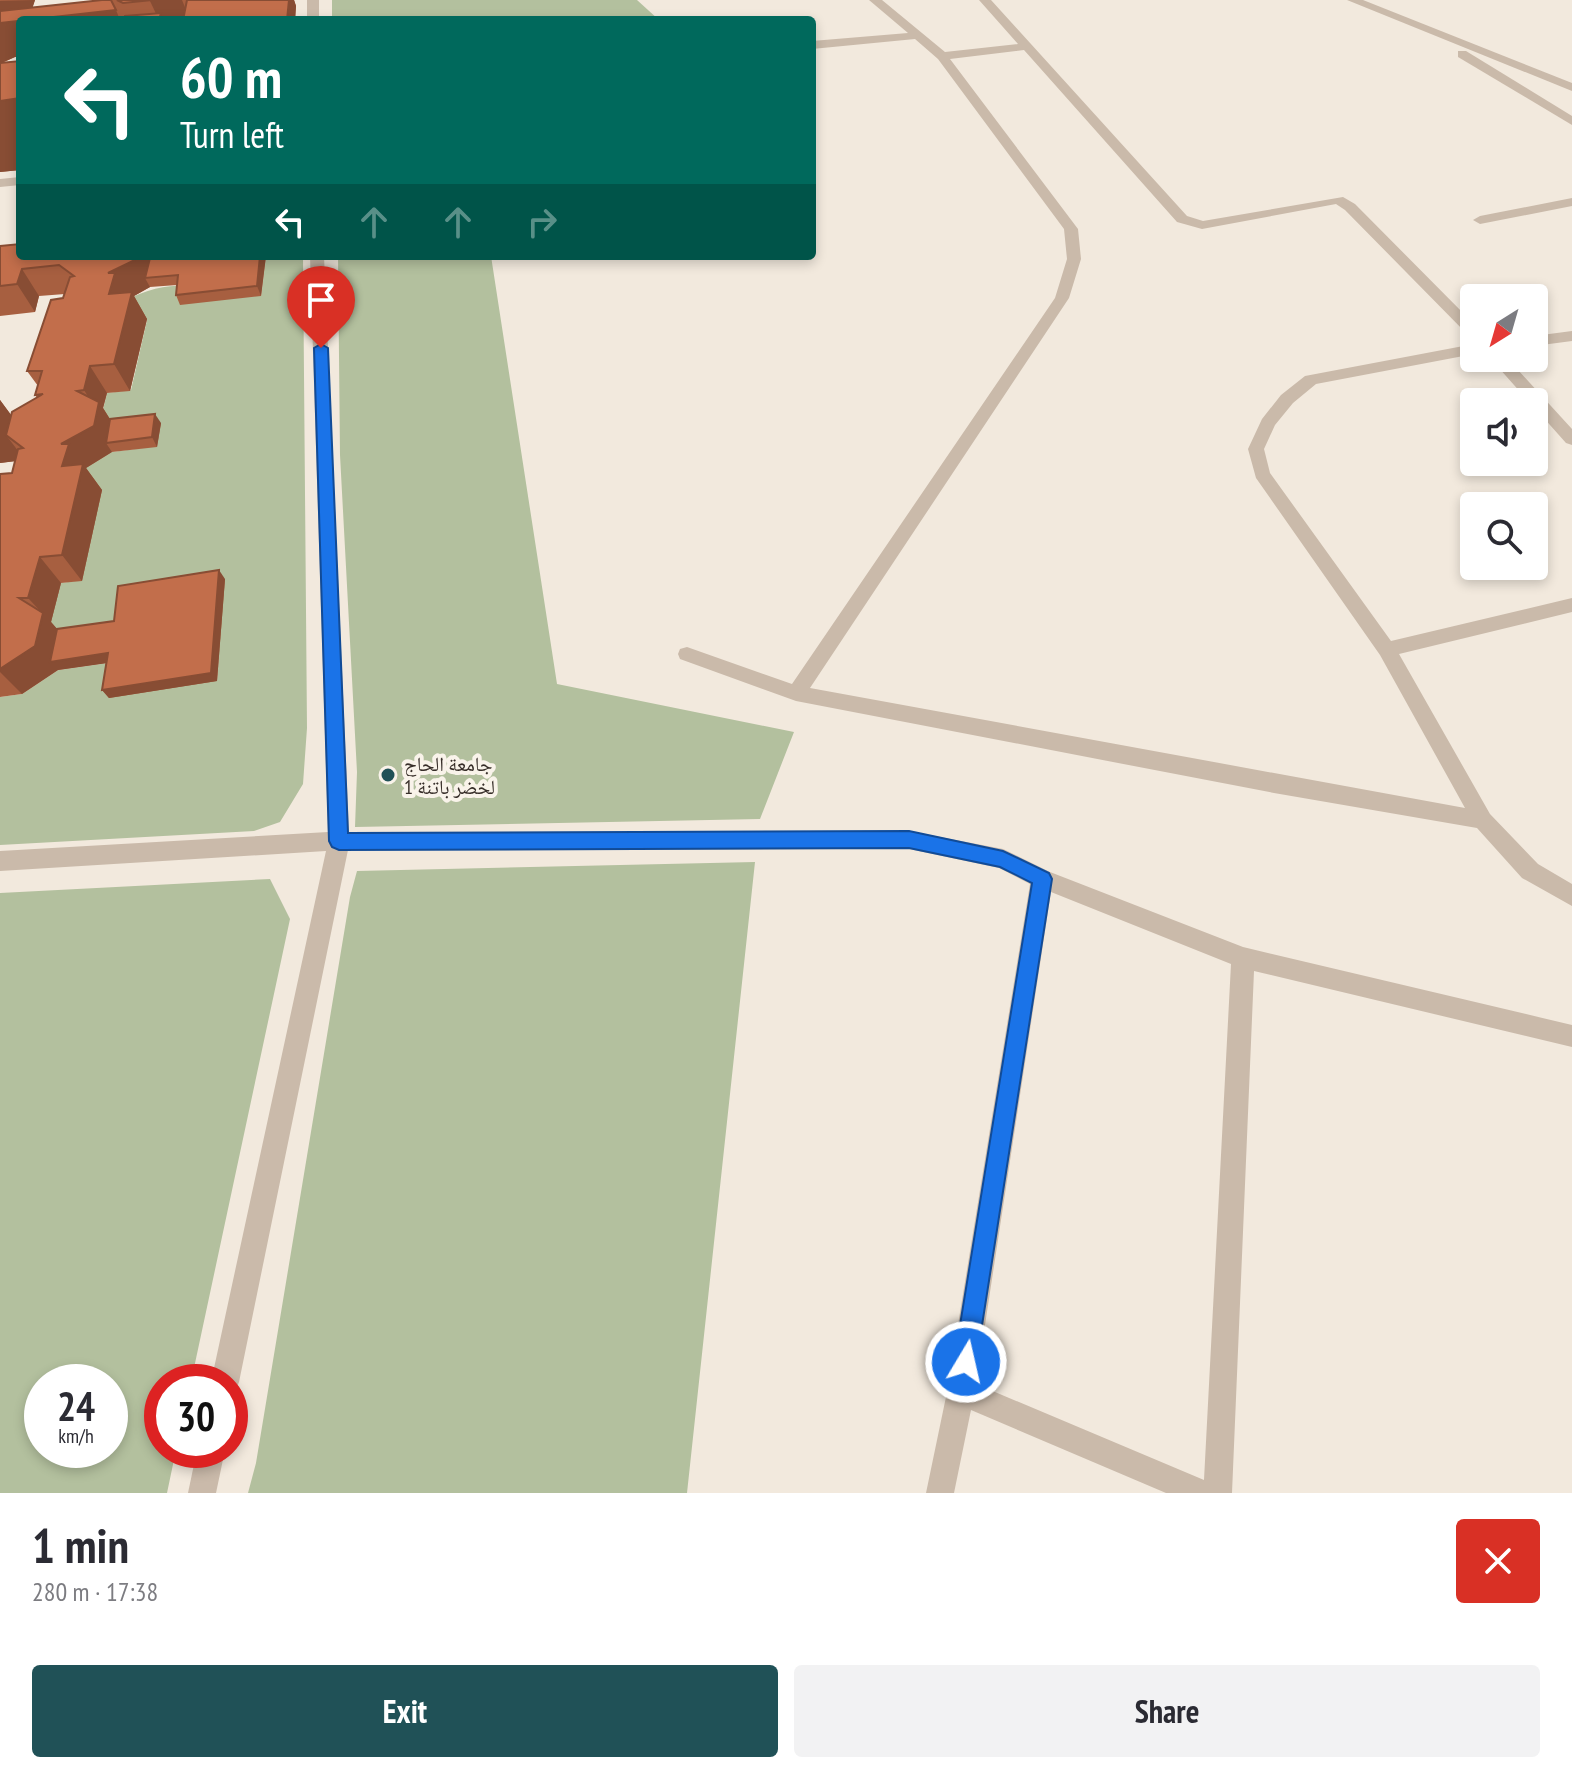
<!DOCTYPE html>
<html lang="en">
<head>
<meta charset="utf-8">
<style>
	body { margin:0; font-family:"PT Sans Narrow","Noto Naskh Arabic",sans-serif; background:#f2f2f3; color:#2b2b33; height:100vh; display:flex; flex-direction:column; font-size:30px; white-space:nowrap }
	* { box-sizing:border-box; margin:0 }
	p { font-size:26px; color:#7c7c81 }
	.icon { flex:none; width:44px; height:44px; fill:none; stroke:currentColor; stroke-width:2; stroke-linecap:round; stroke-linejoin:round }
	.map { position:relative; height:1493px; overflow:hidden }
	.details { display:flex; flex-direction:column; background:#fff; flex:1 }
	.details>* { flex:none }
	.banner { position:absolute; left:16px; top:16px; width:800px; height:244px; border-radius:8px; box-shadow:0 4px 12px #0003; background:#00695c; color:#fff; overflow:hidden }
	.needle { width:52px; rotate:217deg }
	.controls { position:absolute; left:1460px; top:284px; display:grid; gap:16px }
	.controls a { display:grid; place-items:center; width:88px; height:88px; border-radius:8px; background:#fff; box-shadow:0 4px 12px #0003; font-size:40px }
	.speed { position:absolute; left:24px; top:1364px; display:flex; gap:16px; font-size:40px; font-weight:700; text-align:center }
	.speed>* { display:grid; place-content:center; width:104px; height:104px; border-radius:50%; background:#fff; box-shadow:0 4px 12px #0003; line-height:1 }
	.speed small { font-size:20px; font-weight:400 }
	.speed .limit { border:12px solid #d22; background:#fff; color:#111 }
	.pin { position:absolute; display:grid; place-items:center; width:68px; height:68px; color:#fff; margin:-82px -34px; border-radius:50% 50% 50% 0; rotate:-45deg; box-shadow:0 0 8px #0007 }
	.pin .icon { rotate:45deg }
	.me { position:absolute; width:88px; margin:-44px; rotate:9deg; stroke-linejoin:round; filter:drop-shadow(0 0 6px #0008) }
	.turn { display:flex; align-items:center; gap:28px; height:168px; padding:0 32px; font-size:36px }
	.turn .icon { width:104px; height:104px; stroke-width:2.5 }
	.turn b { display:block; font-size:56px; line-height:68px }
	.lanes { display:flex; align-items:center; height:76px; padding:0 32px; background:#0003; justify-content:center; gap:40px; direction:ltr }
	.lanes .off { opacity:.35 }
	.round { display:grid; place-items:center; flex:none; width:84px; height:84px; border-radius:8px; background:#f2f2f3 }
	.head { display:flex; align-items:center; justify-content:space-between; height:136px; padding:0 32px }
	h1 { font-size:48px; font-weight:700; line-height:60px }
	.cta { display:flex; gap:16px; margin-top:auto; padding:16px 32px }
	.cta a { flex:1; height:92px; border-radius:8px; background:#205157; color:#fff; font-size:32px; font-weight:700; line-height:92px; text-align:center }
	.cta a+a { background:#f2f2f3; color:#2b2b33 }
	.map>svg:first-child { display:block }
	.green { fill:#b3c09e; fill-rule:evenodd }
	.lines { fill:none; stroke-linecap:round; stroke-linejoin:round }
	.minor { fill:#cabaaa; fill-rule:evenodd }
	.wall { fill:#a75f40 }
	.shaded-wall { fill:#884d34 }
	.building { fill:#c26e4b; stroke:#884d34; stroke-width:2 }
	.route { fill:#1a73e8; stroke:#114b97; stroke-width:2 }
	.poi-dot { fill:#205157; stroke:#f9f3ea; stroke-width:3 }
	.labels { text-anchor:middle; stroke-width:8; stroke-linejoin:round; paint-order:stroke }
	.poi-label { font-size:20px; fill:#372e29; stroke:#f9f3ea; text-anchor:start }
</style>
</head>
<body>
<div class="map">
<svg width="1572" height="1493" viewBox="0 0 1572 1493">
	<rect width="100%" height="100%" fill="#f2e9dd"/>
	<g class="green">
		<path d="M332,0H637L659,20H332Z"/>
		<path d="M266,256H303L307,728L303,784L280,822L254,831L0,845V697L22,694L58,670L115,662L217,681L224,579L121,629L65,638L42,623L61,583L82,580L101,491L80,471L112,452L157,446L160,423L116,429L101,417L107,393L131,390L147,320L124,301C174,275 208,288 261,296Z"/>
		<path d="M338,256H491L557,684L794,732L760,819L355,827L357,772L340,455Z"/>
		<path d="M755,862L687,1493H248L256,1463L350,897L357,871Z"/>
		<path d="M270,879L290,919L191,1382H162V1450H176L167,1493H0V893ZM110,1382V1450H42V1382Z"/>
	</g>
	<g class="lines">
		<g class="minor">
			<rect x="307" y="0" width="12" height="20"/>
			<path d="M869,0H882L945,52L1018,44L979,0H991L1187,216L1203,221L1343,197L1355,204L1474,324V338L1469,336L1345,210L1336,204L1202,229L1177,222L1024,50L950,59L1078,229L1081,259L1069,298L810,688L1465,808L1380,655L1256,478L1248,449L1262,419L1281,395L1305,376L1474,344V354L1316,384L1293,403L1275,425L1264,449L1270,473L1391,641L1572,598V612L1399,654L1490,814L1538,864L1572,884V906L1522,878L1477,828L1274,793L796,701L680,659L678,654L680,649L687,647L792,684L1055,298L1067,259L1064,229L938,59L915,39L812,49V41L908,33Z"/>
			<path d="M1347,0H1363L1572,83V91Z"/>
			<path d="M1458,51H1466L1572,116V125L1458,57Z"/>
			<path d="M20,177V185L0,187V179Z"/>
			<path d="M1572,198V206L1480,224L1473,220L1480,216Z"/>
			<path d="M310,256H324L349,832L909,831L1003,849L1050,872L1243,947L1572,1025V1047L1254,971L1232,1493H1166L971,1410L954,1493H926L947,1392L1030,884L999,868L909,849L348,850L239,1382L235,1392L230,1394V1382H211L326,851L0,871V851L328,832ZM1051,892L1231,964L1204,1480L976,1384Z"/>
			<path d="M1572,331V341L1534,346V336Z"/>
			<path d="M1490,358H1507L1572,429V445L1566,443L1534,407V402H1529Z"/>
			<path d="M197,1450H225L216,1493H188Z"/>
		</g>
	</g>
	<g class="wall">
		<path d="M0,0H35L32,8L102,0H294L296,6L295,20H20V57H15L2,63L20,61V170L0,172Z"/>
		<path d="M0,246L20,256H149L150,258L266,256L261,296L180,305L176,295L177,285L150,287L134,296L147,319L130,391L107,393L103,408L110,419L161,423L157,447L112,452L86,468L102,490L82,581L61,583L51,622L57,629L114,621L225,579L217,681L109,698L102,690L106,663L58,670L22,694L0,697V474L12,473L15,461L0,463V400L11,415L37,398L35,395L38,386L27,371L65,294L39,296L35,312L0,316Z"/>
	</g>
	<g class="shaded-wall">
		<path d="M35,0L29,19L116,10L120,20H20V57H15L1,63L20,98V170L0,172V1Z"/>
		<path d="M123,0H182L190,20H159L150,1Z"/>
		<path d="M289,0H294L296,6L295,20H287Z"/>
		<path d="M136,256H149L155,268L145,278L150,287L134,296L147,319L130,391L114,364L108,273Z"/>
		<path d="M260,256H266L261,296L257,286Z"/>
		<path d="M22,269L39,296L35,312L17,284Z"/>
		<path d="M90,366L107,393L103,408L116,429L106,443L112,452L86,468L102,490L82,581L62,555L61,444L97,411L84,390Z"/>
		<path d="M0,400L31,442L23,448L6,435L25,460L0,463Z"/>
		<path d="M155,414L161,423L157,447L152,437Z"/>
		<path d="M40,557L61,583L51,622L65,638L108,653L115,662L58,670L22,694L0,672V669L43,614L28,598Z"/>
		<path d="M219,570L225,579L217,681L109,698L102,690Z"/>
	</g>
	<g class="building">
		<path d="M102,0H111L116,10L0,23V11Z"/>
		<path d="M117,0H152L123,3Z"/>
		<path d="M187,0H289L287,20H183Z"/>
		<path d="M161,13L159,20H124L125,16Z"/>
		<path d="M20,61V98L0,101V63Z"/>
		<path d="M20,244V256H136L135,260L108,273H115L109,294L132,292L114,364L90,366L84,390L77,391L99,402L94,426L61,444H69L62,466L83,464L62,555L40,557L28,598H19L43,613L35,646L0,669V474L12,473L18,449L23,448L6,435L12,412L43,394L35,395L42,371H27L51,300L63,298L70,277L74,276L59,265L22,269L17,284L0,286V246Z"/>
		<path d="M179,256H260L257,286L176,295L178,275L145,278L150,258Z"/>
		<path d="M155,414L152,437L106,443L110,419Z"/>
		<path d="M219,570L211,673L102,690L108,653L50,662L57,629L114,621L118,586Z"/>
	</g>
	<path class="route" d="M321,344L328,348L348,833L909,831L1003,851L1049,873L1052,879L975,1370L966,1374L957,1370L954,1362L1032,883L1000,867L909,848L339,850L332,847L329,841L314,348Z"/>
	<circle class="poi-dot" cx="388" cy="775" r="8"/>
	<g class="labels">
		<g class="poi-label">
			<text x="404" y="771">جامعة الحاج<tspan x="404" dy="23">لخضر باتنة 1</tspan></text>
		</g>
	</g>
</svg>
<div class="controls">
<a><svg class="needle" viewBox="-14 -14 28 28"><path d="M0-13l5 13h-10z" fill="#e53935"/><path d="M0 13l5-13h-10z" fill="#7c7c81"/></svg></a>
<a><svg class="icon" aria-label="sound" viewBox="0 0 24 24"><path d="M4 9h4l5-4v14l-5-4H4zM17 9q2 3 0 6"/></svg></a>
<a><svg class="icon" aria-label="search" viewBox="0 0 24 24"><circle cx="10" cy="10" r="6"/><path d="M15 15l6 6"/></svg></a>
</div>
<div class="speed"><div>24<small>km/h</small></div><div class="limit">30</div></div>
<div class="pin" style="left:321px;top:348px;background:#d93025"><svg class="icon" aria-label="arrive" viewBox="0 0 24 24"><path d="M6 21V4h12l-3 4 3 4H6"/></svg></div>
<svg class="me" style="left:966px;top:1362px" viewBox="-20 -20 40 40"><circle r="17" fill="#1a73e8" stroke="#fff" stroke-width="3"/><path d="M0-11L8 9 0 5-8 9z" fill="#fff"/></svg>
<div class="banner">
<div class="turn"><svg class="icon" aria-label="left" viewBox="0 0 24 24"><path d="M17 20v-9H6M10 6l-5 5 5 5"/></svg><div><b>60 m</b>Turn left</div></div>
<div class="lanes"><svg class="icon" aria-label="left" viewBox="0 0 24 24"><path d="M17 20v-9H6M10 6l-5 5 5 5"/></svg><svg class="icon off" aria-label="ahead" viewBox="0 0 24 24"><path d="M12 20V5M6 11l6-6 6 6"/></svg><svg class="icon off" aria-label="ahead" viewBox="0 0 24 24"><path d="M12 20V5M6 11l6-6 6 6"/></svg><svg class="icon off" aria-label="right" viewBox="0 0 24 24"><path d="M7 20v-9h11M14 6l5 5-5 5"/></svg></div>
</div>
</div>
<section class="details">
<div class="head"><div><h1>1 min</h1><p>280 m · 17:38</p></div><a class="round" style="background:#d93025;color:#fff"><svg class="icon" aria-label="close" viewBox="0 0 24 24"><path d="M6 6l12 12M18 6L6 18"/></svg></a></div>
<div class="cta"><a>Exit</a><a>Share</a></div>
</section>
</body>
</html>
